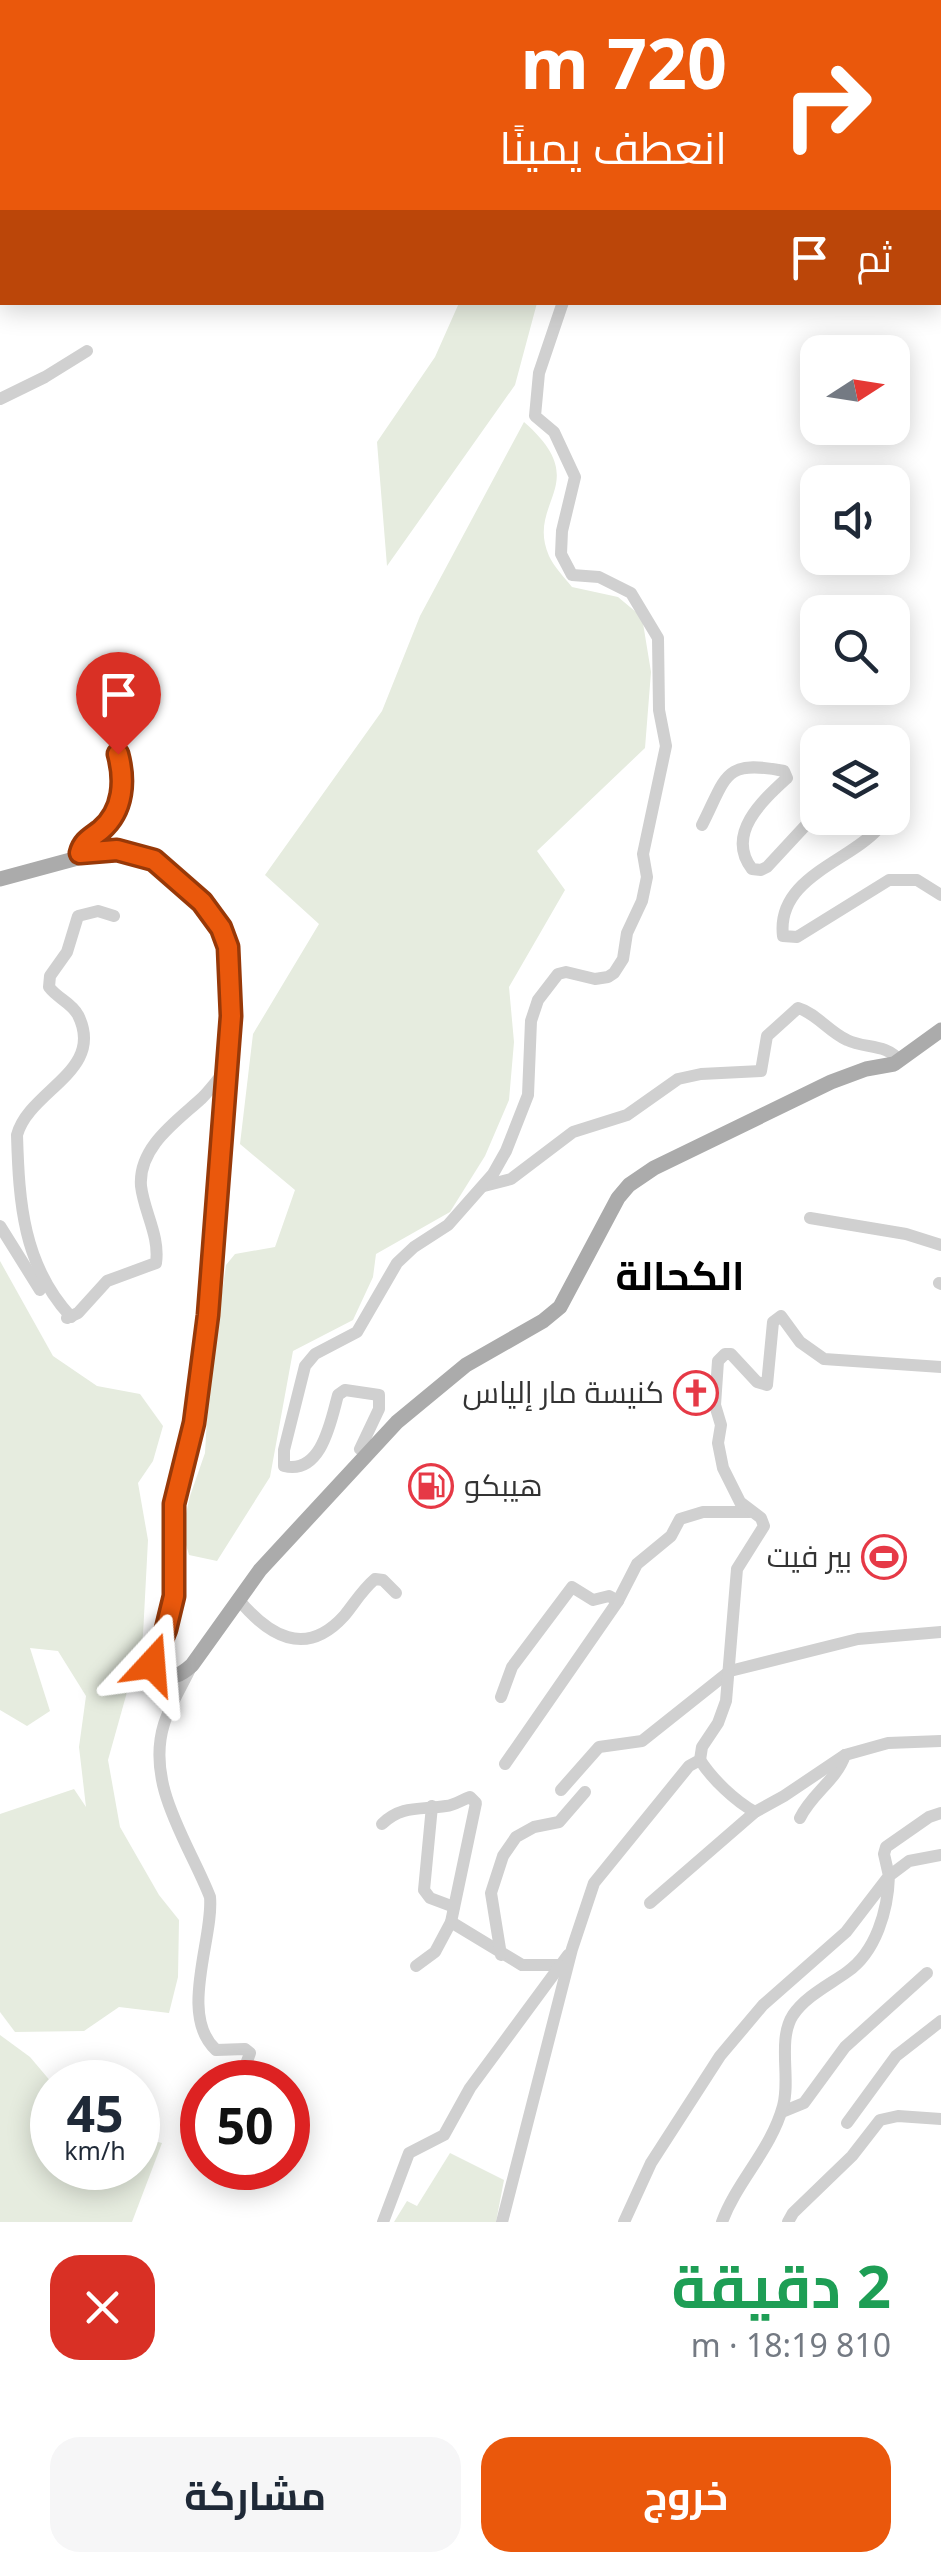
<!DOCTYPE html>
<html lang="ar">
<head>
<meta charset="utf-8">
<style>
	body { margin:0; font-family:"Noto Sans",Cairo,sans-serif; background:#f6f6f7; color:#1f2937; direction:rtl; height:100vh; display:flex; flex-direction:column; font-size:38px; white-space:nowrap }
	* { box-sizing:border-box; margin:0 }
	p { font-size:32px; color:#747a83 }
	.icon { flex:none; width:55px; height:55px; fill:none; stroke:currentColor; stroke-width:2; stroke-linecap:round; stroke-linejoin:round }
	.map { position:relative; height:2222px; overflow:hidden; direction:ltr }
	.sheet { display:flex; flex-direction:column; background:#fff; flex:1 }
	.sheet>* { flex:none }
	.top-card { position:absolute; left:0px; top:0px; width:942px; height:305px; box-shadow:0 5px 25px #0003; direction:rtl; background:#ea580c; color:#fff; overflow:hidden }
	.needle { width:65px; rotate:78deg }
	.controls { position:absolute; left:800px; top:335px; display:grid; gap:20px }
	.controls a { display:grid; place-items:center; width:110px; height:110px; border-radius:20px; background:#fff; box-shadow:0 5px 25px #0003; font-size:50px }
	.speed { position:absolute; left:30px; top:2060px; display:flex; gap:20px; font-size:50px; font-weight:700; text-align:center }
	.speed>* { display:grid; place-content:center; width:130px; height:130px; border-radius:50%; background:#fff; box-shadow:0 5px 25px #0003; line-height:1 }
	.speed small { font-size:25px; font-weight:400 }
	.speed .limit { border:15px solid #d22; background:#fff; color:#111 }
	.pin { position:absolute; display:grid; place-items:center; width:85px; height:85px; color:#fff; margin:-102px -42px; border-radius:50% 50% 50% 0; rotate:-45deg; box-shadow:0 0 10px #0007 }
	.pin .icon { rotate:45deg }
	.me { position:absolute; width:110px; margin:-55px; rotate:19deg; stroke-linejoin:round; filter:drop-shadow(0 0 8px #0008) }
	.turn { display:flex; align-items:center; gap:35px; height:210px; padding:0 50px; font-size:45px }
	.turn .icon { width:130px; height:130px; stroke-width:2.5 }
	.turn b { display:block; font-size:70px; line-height:85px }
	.then { display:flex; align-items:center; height:95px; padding:0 50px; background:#0003; gap:20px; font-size:38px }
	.round { display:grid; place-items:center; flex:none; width:105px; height:105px; border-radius:30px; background:#f6f6f7 }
	.head { display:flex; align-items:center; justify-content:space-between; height:170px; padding:0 50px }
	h1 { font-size:60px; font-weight:700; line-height:75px; color:#1e9e55 }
	.primary-button { display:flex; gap:20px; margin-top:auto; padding:20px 50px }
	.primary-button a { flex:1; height:115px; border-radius:30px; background:#ea580c; color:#fff; font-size:40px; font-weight:700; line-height:115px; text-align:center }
	.primary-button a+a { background:#f6f6f7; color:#1f2937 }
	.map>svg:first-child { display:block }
	.green { fill:#e6ecdf }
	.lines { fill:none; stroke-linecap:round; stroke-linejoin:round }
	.minor { stroke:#d0d0d0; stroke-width:12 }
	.major { stroke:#ababab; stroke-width:15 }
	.route-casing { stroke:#983908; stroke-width:25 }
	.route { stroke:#ea580c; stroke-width:18 }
	.labels { text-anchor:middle; stroke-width:10; stroke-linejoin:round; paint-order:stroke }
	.poi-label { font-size:30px; fill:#333; stroke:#fff; text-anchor:end }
	.district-label { font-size:40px; font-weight:bold; fill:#000; stroke:#fff }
</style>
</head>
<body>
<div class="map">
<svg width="941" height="2222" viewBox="0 0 941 2222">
	<rect width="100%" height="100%" fill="#fff"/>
	<g class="green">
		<path d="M459,303H537L515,385L387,566L377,442L435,357Z"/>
		<path d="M524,422C595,484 525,501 549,556C554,567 565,578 572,587L618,597L642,617L651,672L645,748L537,851L565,890L509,987L514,1042L509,1100L485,1156L450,1212L376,1254L373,1277L353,1320L293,1351L270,1477L217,1561L189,1555L182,1531L190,1496L205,1453L209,1384L226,1265L235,1254L275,1247L295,1190L240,1144L253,1034L319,924L265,875L382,711L420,616Z"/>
		<path d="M0,1261L53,1356L97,1386L140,1394L163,1426L153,1461L138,1483L148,1540L143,1635L108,1760L120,1827L159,1895L179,1920L178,1977L169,2013L119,2007L84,2031L15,2032L0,2012V1814L74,1789L86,1807L79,1747L86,1696L58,1651L30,1648L50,1711L27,1726L0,1710Z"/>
		<path d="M0,2035L30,2057L52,2083V2168H138V2137L162,2143L132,2222H0Z"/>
		<path d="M450,2153L504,2180L496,2222H394L407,2201L417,2206Z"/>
	</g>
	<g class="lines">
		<g class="minor">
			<path d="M319,0L320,2"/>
			<path d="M0,399L45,377L87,351"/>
			<path d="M867,818L877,823L878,829C848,862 776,878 783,936L797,937L889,880H917L941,895"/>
			<path d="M702,825C727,776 723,759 784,771L787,778C763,800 725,834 752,869L761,870L767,867L805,826L830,818"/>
			<path d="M81,855L80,848C88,837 101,832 109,821C137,783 108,742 120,699"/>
			<path d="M484,1186L511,1179L573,1132L627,1115L678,1079L701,1074L761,1071L767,1036L798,1008C816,1013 829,1032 847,1040C865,1049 886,1043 900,1061"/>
			<path d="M810,1218L906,1234L941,1245"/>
			<path d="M0,1226L40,1290"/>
			<path d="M939,1283L941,1284"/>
			<path d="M71,1317C23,1265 19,1203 17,1135C29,1090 106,1071 78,1015C71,1002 58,999 49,987L50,976L67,952L78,916L98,911L114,916"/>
			<path d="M67,1318L78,1313L107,1281L156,1263C160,1236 144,1212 141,1186C138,1147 177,1121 202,1098C211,1089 219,1078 227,1068"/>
			<path d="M374,1445L364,1452L360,1449L379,1409V1395L345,1390L338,1395C331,1420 322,1475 284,1466V1450L305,1366L315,1354L357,1332L397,1263L414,1247L448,1225L493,1174L506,1151L528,1095L531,1021L538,1000L558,974L566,972L595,979L608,977L614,973L623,959L627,933L642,901L647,877L643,854L666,746L659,710L658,638L631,593L599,577L572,575L561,554L562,531L575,477L554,432L535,416L539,373L563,302"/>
			<path d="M238,1599C268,1635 305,1659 344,1616C354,1604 362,1590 375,1579L383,1580L396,1593"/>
			<path d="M191,1667C182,1686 170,1705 164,1724C145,1785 189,1843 210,1897C214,1938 178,2015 216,2050L245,2049L250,2053L245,2067L229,2082"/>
			<path d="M501,1697L512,1667L572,1587L593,1600L609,1596L618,1601"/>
			<path d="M700,1760C712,1779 735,1801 755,1812"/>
			<path d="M505,1764L618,1601L637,1564L671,1536L680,1519L703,1512H750"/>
			<path d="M561,1790L599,1747L642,1741L730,1671L858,1639L941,1632"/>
			<path d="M432,1806L424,1890L430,1898L454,1907"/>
			<path d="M800,1818C812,1793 836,1781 845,1755"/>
			<path d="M382,1824C402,1805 420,1810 446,1806C455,1805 461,1800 470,1797L476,1803L451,1922L435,1952L416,1966"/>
			<path d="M650,1903L755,1812L784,1796L845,1755L888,1743L941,1741"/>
			<path d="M451,1922L522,1965H560"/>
			<path d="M501,1955L491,1893L503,1856L516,1837L534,1827L559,1822L585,1792"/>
			<path d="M782,2112L804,2103L845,2047L927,1973"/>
			<path d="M847,2123L896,2056L941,2021"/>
			<path d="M383,2222L409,2153L444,2135L470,2088L568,1955"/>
			<path d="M502,2222L572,1949L594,1883L689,1766L700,1760L702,1747L718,1723L726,1701L737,1569L764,1526L761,1518L740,1502L723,1468L718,1443L721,1425L715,1405L718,1361L725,1354H731L757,1382L767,1385L773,1322L781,1316L800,1342L824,1359L941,1367"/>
			<path d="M624,2222L651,2163L720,2056L763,2005L846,1932L889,1876L884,1854L886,1847L929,1817L941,1813"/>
			<path d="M722,2222C737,2181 771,2150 783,2106C791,2079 777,2040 793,2015C806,1996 829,1985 847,1972C876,1952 888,1910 889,1876L909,1861L941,1855"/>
			<path d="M788,2222L793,2213L852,2156L880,2120L898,2116L941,2119"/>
		</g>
		<path class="major" d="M0,879L100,852C152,845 211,893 226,942C239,983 227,1065 224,1109C216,1213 212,1317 195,1420C190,1447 179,1473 175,1501C169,1534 179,1567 173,1600C168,1622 155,1642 152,1665L158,1674C173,1679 181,1675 192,1665L260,1570L397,1422L466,1365L543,1321L560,1307L618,1198L629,1185L654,1168L831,1082L866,1069L894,1064L941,1030"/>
	</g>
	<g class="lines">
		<g class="route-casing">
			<path id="route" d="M118,754C125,780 124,810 101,830C91,838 83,841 80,853L117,850L154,860L202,902L221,928L228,947L231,1016L208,1315L194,1423L174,1504V1596L166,1629L152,1664"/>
		</g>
		<use href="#route" class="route"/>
	</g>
	<defs>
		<g id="church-ring" transform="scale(2.25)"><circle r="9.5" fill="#fff" stroke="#e63946" stroke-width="1.5"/><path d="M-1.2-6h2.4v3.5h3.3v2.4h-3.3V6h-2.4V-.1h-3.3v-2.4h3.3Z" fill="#e63946"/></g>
		<g id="fuel-ring" transform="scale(2.25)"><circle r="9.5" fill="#fff" stroke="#e63946" stroke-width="1.5"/><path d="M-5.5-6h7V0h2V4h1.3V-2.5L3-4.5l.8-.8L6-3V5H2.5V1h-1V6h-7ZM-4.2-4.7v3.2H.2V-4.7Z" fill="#e63946"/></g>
		<g id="stadium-ring" transform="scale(2.25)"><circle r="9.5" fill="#fff" stroke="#e63946" stroke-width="1.5"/><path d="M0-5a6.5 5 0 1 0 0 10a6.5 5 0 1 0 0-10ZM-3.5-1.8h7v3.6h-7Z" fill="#e63946"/></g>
	</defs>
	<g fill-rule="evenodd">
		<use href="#church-ring" x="696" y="1393"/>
		<use href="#fuel-ring" x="431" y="1486"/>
		<use href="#stadium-ring" x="884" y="1557"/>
	</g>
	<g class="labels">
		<g class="poi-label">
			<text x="664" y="1403">كنيسة مار إلياس</text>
			<text x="464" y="1496" text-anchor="start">هيبكو</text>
			<text x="852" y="1567">بير فيت</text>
		</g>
		<g class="district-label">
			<text x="680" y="1290">الكحالة</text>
		</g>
	</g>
</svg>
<div class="controls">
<a><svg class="needle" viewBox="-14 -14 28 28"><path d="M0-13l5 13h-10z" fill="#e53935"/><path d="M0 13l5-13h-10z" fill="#747a83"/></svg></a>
<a><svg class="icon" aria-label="sound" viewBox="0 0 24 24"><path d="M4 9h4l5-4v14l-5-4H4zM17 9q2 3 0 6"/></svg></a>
<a><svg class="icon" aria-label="search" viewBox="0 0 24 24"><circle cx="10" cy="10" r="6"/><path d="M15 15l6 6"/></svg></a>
<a><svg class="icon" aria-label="layers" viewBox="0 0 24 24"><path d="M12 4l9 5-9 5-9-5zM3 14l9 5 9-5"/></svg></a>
</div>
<div class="speed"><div>45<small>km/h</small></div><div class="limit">50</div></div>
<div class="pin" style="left:118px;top:754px;background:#d93025"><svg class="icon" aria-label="arrive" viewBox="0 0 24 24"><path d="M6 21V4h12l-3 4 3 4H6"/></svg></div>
<svg class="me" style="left:152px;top:1664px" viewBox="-20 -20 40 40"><path d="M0-17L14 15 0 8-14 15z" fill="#ea580c" stroke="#fff" stroke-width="4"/></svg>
<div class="top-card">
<div class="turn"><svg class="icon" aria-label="right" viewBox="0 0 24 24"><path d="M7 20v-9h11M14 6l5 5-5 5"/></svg><div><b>720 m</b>انعطف يمينًا</div></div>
<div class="then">ثم<svg class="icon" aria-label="arrive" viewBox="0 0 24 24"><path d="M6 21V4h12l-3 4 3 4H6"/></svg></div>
</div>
</div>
<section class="sheet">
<div class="head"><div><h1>2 دقيقة</h1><p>810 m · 18:19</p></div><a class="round" style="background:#d93025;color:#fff"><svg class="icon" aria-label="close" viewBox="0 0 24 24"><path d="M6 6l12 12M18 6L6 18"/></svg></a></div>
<div class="primary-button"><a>خروج</a><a>مشاركة</a></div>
</section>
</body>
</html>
